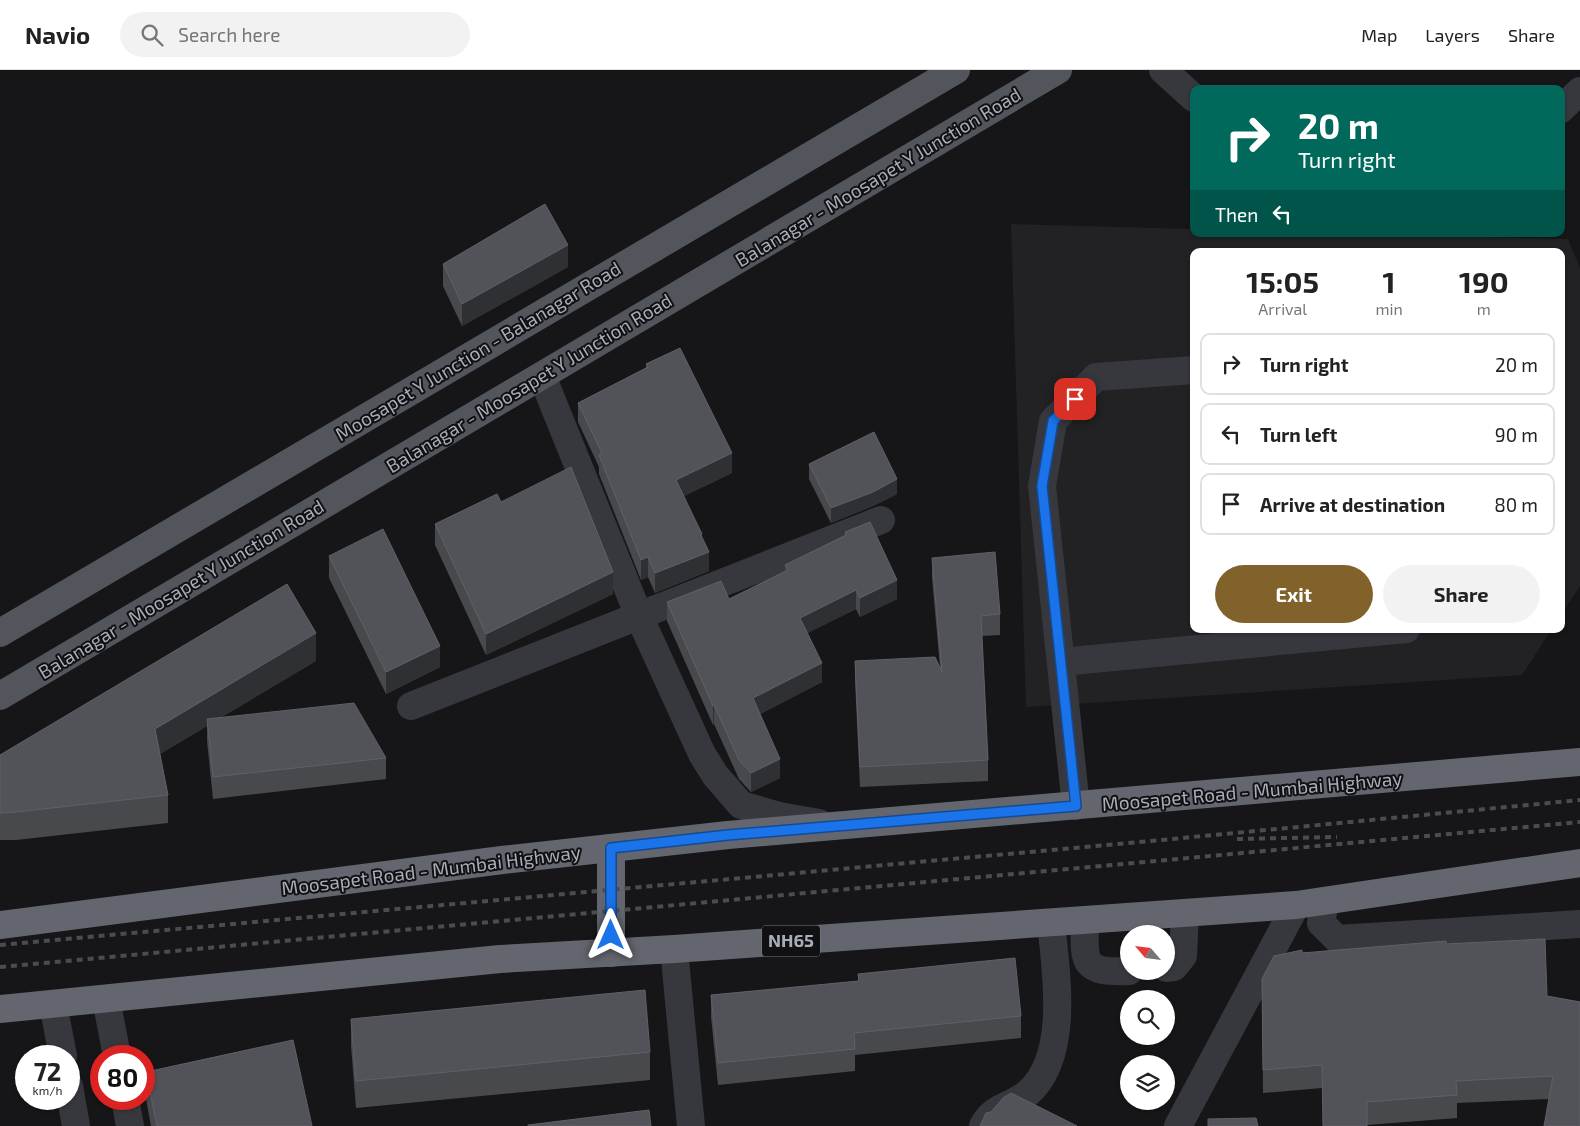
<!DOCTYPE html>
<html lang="en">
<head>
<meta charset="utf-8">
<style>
	body { margin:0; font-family:"Exo 2",sans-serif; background:#f2f2f2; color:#222; height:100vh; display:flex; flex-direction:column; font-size:19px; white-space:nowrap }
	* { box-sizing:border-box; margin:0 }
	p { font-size:16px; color:#767676 }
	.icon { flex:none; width:28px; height:28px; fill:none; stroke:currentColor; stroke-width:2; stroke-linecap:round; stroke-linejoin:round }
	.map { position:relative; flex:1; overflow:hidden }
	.details { position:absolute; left:1190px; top:178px; width:375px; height:385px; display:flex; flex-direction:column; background:#fff; border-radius:10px; box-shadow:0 1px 4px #0004 }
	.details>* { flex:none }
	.banner { position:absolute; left:1190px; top:15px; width:375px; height:152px; border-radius:10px; box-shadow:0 1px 4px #0004; background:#00695c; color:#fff; overflow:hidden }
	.needle { width:32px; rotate:298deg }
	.fabs { position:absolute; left:1120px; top:855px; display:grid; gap:10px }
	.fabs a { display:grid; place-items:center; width:55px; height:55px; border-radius:50%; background:#fff; box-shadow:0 1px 4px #0004; font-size:25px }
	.speed { position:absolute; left:15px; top:975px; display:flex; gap:10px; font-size:25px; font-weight:700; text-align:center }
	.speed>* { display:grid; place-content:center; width:65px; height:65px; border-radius:50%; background:#fff; box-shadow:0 1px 4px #0004; line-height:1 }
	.speed small { font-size:12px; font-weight:400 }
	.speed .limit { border:8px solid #d22; background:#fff; color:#111 }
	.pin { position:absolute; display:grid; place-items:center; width:42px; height:42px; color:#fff; margin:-21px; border-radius:10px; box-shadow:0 2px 8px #0006 }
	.me { position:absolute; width:55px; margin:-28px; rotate:0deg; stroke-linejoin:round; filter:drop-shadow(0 0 4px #0008) }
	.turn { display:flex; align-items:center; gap:18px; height:105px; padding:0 25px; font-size:22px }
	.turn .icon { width:65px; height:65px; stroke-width:2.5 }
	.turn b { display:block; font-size:35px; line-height:42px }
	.then { display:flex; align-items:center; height:48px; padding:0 25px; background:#0003; gap:10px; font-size:19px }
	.eta { display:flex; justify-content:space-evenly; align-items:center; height:85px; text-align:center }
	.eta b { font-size:30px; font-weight:700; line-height:35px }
	.button { display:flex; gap:10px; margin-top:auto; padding:10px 25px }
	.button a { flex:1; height:58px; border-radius:30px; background:#80622a; color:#fff; font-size:20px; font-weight:700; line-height:58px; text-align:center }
	.button a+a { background:#f2f2f2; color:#222 }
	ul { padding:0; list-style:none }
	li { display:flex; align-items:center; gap:15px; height:62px; margin:0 10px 8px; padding:0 15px; border:2px solid #e0e0e0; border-radius:10px }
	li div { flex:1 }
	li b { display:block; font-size:19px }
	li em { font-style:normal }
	header { display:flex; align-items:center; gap:30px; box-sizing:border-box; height:70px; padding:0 25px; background:#fff; border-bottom:1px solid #e0e0e0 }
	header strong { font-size:24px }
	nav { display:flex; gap:28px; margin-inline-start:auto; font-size:18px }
	.search { width:350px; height:45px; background:#f2f2f2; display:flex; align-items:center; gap:12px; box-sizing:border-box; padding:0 18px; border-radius:28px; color:#767676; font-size:19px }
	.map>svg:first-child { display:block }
	.built { fill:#222225 }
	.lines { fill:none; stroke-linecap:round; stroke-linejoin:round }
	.minor { stroke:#37383d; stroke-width:28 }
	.major { stroke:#53555c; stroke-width:28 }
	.highway { stroke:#63666e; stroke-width:28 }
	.rail { stroke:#4a4c52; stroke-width:4; stroke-dasharray:6 5; stroke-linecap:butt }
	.wall { fill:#47494d }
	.shaded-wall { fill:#2f3033 }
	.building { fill:#525359; stroke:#5f6168 }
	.route-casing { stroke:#114b97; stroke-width:12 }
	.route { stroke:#1a73e8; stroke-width:9 }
	.labels { text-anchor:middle; stroke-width:4; stroke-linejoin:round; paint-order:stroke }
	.shield { fill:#111113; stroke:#7b7e86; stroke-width:1 }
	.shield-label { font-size:18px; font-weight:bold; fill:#a8adb8 }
	.street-label { font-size:19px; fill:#a8adb8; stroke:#111113 }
</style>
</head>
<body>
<header>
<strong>Navio</strong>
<div class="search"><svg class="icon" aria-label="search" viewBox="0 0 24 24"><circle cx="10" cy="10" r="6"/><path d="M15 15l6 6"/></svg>Search here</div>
<nav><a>Map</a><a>Layers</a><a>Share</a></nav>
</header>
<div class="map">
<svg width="1580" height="1056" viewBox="0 0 1580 1056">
	<rect width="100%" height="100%" fill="#161618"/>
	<path class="built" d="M1011,154L1194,159V164H1370L1568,169L1580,198V516L1561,545V181H1194V559H1552L1522,605L1026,637Z"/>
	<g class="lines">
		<g class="minor">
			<path d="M1163,0L1194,28"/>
			<path d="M1561,39L1580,21"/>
			<path d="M542,306L639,546L702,684L715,705L741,735L779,746L819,753"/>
			<path d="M1061,592L1406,559"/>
			<path d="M411,636L881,450"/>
			<path d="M1076,736L1042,416L1053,351L1096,307L1194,300"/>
			<path d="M1325,831L1321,853L1337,869L1580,854"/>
			<path d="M1085,850C1084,892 1081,903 1129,901"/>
			<path d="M674,879L691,1056"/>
			<path d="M1166,898L1174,897L1183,886L1185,844"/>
			<path d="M106,929L117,986"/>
			<path d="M53,934L63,986"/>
			<path d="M69,1016L76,1056"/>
			<path d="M125,1029L130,1056"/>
			<path d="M983,1056C994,1035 1012,1037 1028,1023C1070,986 1056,902 1051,853"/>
			<path d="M1178,1056L1296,835"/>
		</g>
		<g class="major">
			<path d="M0,563L956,0"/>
			<path d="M0,626L1058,0"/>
		</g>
		<g class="highway">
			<path d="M611,778V883"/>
			<path d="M0,855L502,790L728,765L1580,692"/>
			<path d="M0,939L500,889L674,879L1296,835L1580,793"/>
		</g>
		<g class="rail">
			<path d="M1237,769L1337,767"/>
			<path d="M0,875L1151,771L1580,730"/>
			<path d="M0,897L1580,752"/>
		</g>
	</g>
	<g class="wall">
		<path d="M443,194L568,197L462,256L443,216Z"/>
		<path d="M646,294L732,403L684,426L702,468L709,501L655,523L648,507L641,510L599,404V397L578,352V333L646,298Z"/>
		<path d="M809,394L897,424L873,436L831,453L809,409Z"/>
		<path d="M501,432L613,524L486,585L435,475V454Z"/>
		<path d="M845,462L897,529L860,547L856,539L807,563L822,612L760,644L780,708L751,722L739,709L714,654L713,655L667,551V532L729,529L785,501V495L845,466Z"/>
		<path d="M329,486L440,597L386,624L329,508Z"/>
		<path d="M932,488L1000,544V565L982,566L988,690V711L860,717L855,611V591L940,597L932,508Z"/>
		<path d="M316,591L220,648L386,688V709L213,729L207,671V656L160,684L168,725V753L16,770H0V685Z"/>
		<path d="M1446,874L1547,926L1580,932L1549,1029L1457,1033V1048L1367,1055V1056H1323L1322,1018L1263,1023L1262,909L1302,883Z"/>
		<path d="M858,904L1021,946V968L855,985V1001L718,1015L711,947V925L858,911Z"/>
		<path d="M351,949L650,982V1010L356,1038L351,976Z"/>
		<path d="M146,1002L312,1056H151L146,1029Z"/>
	</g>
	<g class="shaded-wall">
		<path d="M568,175V197L462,256V234Z"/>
		<path d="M732,383V403L676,430V410Z"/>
		<path d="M897,409V424L873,436L831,453V438Z"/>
		<path d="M709,482V501L655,523V503Z"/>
		<path d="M648,487V507L641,510V490Z"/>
		<path d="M613,502V524L486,585V564Z"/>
		<path d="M897,510V529L860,547V528Z"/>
		<path d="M856,520V539L800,567V548Z"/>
		<path d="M316,563V591L208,655L207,649V656L155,687V659Z"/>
		<path d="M440,576V597L386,624V602Z"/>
		<path d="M822,593V612L753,647V628Z"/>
		<path d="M714,635V654L713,655V636Z"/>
		<path d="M780,689V708L751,722V703Z"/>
	</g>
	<g class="building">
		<path d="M545,134L568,175L462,234L443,194Z"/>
		<path d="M680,278L732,383L676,410L702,464L701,465L709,482L655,503L648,487L641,490L599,385L602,383L578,333L648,297L646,294Z"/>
		<path d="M874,362L897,409L873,422L831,438L809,394Z"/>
		<path d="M571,397L613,502L486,564L435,454L497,424L501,432Z"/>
		<path d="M870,452L897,510L860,528L856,520L800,548L822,593L753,628L780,689L751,703L739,690L714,635L713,636L667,532L721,511L729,529L788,500L785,495L846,465L845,462Z"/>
		<path d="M383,459L440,576L386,602L329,486Z"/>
		<path d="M995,482L1000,544L981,546L988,690L860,697L855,591L935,587L942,602L932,488Z"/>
		<path d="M287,514L316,563L155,659L168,725L16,742L0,743V685Z"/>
		<path d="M354,633L386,688L213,707L207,649Z"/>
		<path d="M1545,869L1547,926L1580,932V1056H1544L1553,1006L1456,1011L1457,1025L1367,1032V1056H1323L1322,995L1263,1000L1262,909L1274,886L1302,880V883L1446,871V874Z"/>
		<path d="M1015,888L1021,946L854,963L855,979L718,993L711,925L859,911L858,904Z"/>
		<path d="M645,920L650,982L356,1011L351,949Z"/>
		<path d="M293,970L312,1056H157L146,1002Z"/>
		<path d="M1011,1023L1077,1056H980L986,1043L991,1042L1003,1028Z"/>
		<path d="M649,1040L651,1056H528V1055Z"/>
		<path d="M1256,1048L1258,1056H1208V1049Z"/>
	</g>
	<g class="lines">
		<g class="route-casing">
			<path id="route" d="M611,865V778L728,765L1076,736L1042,416L1053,351L1075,329"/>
		</g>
		<use href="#route" class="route"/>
	</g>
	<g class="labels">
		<rect class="shield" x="762" y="855.5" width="58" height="31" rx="4"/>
		<g class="shield-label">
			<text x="791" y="877">NH65</text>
		</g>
		<g class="street-label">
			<text transform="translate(878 107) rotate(-31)" y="7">Balanagar - Moosapet Y Junction Road</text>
			<text transform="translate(478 281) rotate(-31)" y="7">Moosapet Y Junction - Balanagar Road</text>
			<text transform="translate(529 313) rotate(-31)" y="7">Balanagar - Moosapet Y Junction Road</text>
			<text transform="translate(181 519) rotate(-31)" y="7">Balanagar - Moosapet Y Junction Road</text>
			<text transform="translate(1252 721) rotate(-5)" y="7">Moosapet Road - Mumbai Highway</text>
			<text transform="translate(431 800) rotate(-7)" y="7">Moosapet Road - Mumbai Highway</text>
		</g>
	</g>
</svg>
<div class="fabs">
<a><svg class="needle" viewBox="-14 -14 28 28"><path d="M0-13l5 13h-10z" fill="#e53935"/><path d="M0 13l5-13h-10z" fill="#767676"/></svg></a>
<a><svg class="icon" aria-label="search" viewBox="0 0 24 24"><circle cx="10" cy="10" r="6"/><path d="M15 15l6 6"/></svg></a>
<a><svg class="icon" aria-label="layers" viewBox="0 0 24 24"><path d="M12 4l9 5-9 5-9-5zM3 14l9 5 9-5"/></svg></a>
</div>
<div class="speed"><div>72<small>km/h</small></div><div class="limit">80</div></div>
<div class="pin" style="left:1075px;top:329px;background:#d93025"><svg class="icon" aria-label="arrive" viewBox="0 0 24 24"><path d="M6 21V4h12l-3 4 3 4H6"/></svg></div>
<svg class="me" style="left:611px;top:865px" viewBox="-20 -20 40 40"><path d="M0-17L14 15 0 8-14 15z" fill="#1a73e8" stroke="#fff" stroke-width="4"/></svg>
<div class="banner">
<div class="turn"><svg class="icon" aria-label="right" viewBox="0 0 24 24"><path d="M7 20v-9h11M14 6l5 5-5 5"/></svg><div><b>20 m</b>Turn right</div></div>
<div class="then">Then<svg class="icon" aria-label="left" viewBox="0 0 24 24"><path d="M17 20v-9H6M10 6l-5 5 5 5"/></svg></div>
</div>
<section class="details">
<div class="eta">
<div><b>15:05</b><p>Arrival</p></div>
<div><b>1</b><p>min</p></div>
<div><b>190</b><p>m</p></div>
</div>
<ul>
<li><svg class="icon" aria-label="right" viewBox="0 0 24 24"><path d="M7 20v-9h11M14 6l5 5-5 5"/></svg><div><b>Turn right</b></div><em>20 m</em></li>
<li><svg class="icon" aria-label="left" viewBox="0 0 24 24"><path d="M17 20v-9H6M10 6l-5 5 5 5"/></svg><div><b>Turn left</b></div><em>90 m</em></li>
<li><svg class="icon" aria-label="arrive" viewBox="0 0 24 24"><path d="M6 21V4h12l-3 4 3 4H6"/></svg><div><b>Arrive at destination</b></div><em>80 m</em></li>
</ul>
<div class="button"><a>Exit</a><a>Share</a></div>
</section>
</div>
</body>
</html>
